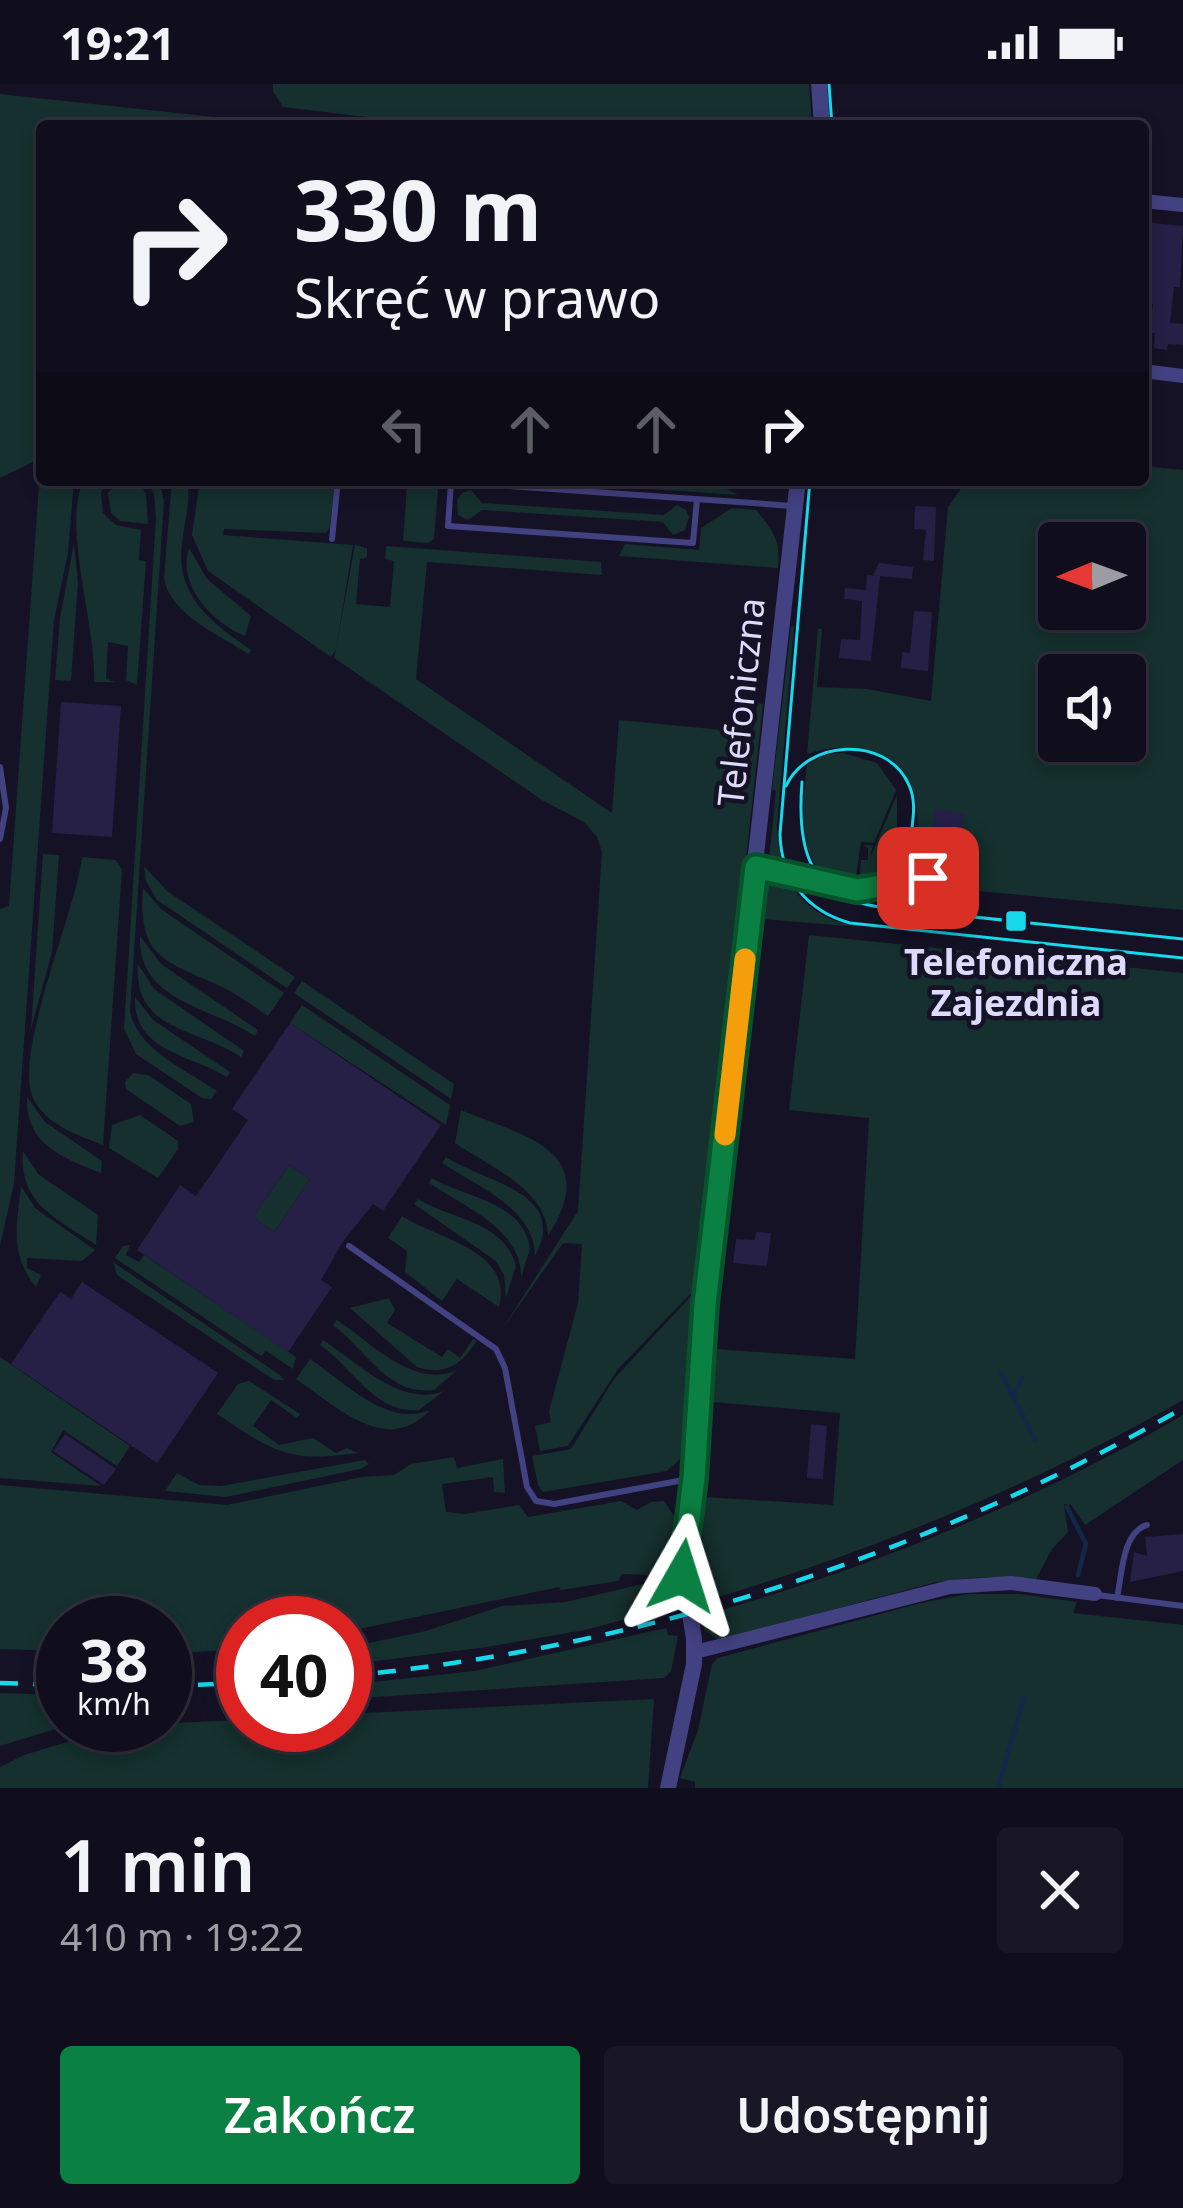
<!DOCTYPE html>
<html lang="pl">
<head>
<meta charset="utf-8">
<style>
	body { margin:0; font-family:"Noto Sans",sans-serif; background:#191725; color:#f1f3f6; height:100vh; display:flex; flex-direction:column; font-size:45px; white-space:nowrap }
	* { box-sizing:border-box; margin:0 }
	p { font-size:39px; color:#9c9ca3 }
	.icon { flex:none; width:66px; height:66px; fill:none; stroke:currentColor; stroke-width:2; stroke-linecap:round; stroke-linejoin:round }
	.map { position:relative; height:1704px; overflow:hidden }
	.side { display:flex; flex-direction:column; background:#100e1c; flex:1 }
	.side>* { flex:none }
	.hud { position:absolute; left:36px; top:36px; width:1113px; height:366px; border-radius:12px; box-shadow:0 6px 18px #0003,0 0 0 3px #302e3b; background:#100e1c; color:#f1f3f6; overflow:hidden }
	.needle { width:78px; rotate:269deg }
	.fabs { position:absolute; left:1038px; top:438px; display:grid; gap:24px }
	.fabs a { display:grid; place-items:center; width:108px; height:108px; border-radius:12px; background:#100e1c; box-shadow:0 6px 18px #0003,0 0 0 3px #302e3b; font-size:60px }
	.speed { position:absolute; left:36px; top:1512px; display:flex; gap:24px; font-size:60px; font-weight:700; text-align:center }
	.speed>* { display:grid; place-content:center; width:156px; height:156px; border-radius:50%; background:#100e1c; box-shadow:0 6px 18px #0003,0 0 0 3px #302e3b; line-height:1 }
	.speed small { font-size:30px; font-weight:400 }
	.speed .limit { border:18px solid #d22; background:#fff; color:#111 }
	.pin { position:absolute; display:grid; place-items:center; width:102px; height:102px; color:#fff; margin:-51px; border-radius:24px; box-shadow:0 6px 18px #0006 }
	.me { position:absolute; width:132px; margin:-66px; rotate:6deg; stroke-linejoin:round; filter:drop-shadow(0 0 9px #0008) }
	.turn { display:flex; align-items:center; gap:42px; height:252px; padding:0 60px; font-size:54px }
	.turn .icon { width:156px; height:156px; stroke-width:2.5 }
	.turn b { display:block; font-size:84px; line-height:102px }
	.lanes { display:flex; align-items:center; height:114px; padding:0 60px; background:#0003; justify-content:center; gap:60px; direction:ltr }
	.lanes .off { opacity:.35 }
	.round { display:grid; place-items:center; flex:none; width:126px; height:126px; border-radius:12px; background:#191725 }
	.overview { display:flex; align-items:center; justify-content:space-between; height:204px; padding:0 60px }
	h1 { font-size:72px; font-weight:600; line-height:90px }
	.primary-button { display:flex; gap:24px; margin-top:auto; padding:24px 60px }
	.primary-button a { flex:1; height:138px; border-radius:12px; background:#0b8043; color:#fff; font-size:48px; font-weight:600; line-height:138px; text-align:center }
	.primary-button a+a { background:#191725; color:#f1f3f6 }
	.status { display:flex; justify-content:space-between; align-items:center; height:84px; padding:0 60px; background:#100e1c; direction:ltr }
	.status svg { height:33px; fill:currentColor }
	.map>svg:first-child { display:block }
	.green { fill:#15302e; fill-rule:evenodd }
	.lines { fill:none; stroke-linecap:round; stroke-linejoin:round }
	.stream { stroke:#132849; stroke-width:4.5 }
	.building { fill:#261f46; fill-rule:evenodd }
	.service { stroke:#424181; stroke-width:6 }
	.minor { stroke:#424181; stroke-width:14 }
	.tertiary { stroke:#424181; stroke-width:16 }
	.tram { stroke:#16daec; stroke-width:3 }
	.rail { stroke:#16daec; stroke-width:4.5; stroke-dasharray:18 15; stroke-linecap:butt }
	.route-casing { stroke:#07532c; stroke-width:30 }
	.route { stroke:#0b8043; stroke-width:21 }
	.slow { stroke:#f59e0b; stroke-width:21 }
	.poi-dot { fill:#16daec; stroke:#151226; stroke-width:4.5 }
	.labels { text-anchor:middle; stroke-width:9; stroke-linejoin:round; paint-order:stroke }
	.street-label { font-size:36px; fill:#dddafc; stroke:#151226 }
	.poi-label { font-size:36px; font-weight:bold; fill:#dddafc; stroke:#151226 }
</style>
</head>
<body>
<div class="status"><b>19:21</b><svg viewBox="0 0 49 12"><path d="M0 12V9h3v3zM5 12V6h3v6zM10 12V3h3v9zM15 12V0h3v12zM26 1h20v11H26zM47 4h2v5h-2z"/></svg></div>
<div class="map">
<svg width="1183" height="1704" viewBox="0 0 1183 1704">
	<rect width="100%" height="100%" fill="#151226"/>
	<g class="green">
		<path d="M273,0H809L812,42H442L283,23L273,7Z"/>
		<path d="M0,10L299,42H42V396H74L68,469L54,536L14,1099L0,1162V825L9,822L41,374L0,394Z"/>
		<path d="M1143,382L1183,386V826L933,803L920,782H912C922,735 924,677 865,666C843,662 828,663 807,670L818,545H822L817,603L867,605L931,617L948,423L967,396H1143ZM1059,459H1125V525H1059ZM1059,591H1125V657H1059Z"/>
		<path d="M84,396H108L101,408L103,429L116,441L141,446L139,476L146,477L137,601L126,596L128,562L108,558L106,595L115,598H94C97,543 61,440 84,396Z"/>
		<path d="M120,396H137L146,410L148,440L120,437L111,429L108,409Z"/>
		<path d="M147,396H159L164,417L130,928C139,967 187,986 217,1007L211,1015L202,1014L136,970L124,945L156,434L154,410Z"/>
		<path d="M172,396H187L188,402C190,421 184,440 182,459C175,513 212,539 251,566L248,570C220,551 170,531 164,494Z"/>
		<path d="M200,396H335L330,443L326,449L224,445L223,451L353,461L336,565L331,573L208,487L192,451Z"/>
		<path d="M516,396H710L738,411Z"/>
		<path d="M411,399L438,405L434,455L428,459L403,457L407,403Z"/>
		<path d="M471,406L482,419L664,431L677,421L686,426L689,433L685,446L673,451L663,438L482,426L468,436L458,431L457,416L462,409Z"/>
		<path d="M732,424L756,426C773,446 781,457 778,484L619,472L625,460L699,466L701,444Z"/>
		<path d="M74,459L78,498L71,597L55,596L60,534Z"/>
		<path d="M355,461L367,464V474L360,475L356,520L390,523L394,477L385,475L386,462L601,478L602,491L427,478L416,595L612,729L619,636L753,649L757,619L763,620L699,1201L618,1285L568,1362L540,1367L535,1342L551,1338L549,1327L578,1219L582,1160L563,1159L501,1247L578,1127L602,768L597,753L584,738L542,716L334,574Z"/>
		<path d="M189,464L207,495L251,532L245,552C211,538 177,500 189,464Z"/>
		<path d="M794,542L777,742L781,784L773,782L769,775L776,707L772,705L791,543Z"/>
		<path d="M843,669L877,679L896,706L874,759L861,758L855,800L825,794C796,762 803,720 807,681L826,670Z"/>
		<path d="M897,711V791L859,801L861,776H868V764L863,761H873L870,774Z"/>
		<path d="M43,770L59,771L52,868L31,945Z"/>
		<path d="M82,773L116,776L122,786L103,1061C78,1051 48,1042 34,1016C11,973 76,828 82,773Z"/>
		<path d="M144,782L167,807L295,893L287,904L157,816L146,797Z"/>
		<path d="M771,791L787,795C804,824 827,838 860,843L761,835L765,799Z"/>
		<path d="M143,804L161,825L284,909L268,932C252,921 236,909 218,901C163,876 138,873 143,804Z"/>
		<path d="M809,851L1183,889V1316C1031,1403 867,1469 699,1519L705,1413L833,1421L840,1329L711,1318L715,1265L855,1275L869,1034L789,1026Z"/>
		<path d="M140,852L161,880L258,946L255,952C211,923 137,917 140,852Z"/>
		<path d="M138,880L154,905L244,967L241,973C197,944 133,947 138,880Z"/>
		<path d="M302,897L454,1000L451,1015L294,909Z"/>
		<path d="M135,913L153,936L230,988L227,993C190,970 133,968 135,913Z"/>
		<path d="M302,921L450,1021L446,1041L290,939Z"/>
		<path d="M133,989L148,991L191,1020L194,1038L180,1042L126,1005L125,998Z"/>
		<path d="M27,1013L45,1038L102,1077L101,1089C63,1074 25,1060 27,1013Z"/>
		<path d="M461,1026C524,1053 603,1065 548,1152C547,1105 490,1083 455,1059Z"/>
		<path d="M140,1031L178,1057V1065L158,1094L109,1064L112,1041Z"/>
		<path d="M23,1067L38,1090L98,1131L96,1161C57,1134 19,1121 23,1067Z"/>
		<path d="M446,1073C483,1098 570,1108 535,1172C535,1125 477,1102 442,1079Z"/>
		<path d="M289,1081L310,1095L274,1148L253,1133Z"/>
		<path d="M432,1094C466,1114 524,1118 530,1165L521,1193C522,1145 463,1122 429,1099Z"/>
		<path d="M21,1102L35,1124L95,1166L82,1177L27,1174V1184L41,1191L36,1203C9,1170 17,1141 21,1102Z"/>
		<path d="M418,1115C452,1136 504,1137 516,1182L506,1214L504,1191L496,1177L414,1120Z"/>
		<path d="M402,1132C437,1155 514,1166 499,1223L457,1195L442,1217L405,1188L407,1167L388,1154Z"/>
		<path d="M130,1161L126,1171L139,1178L144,1171L296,1273L293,1285L266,1267L261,1272L115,1174L123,1162Z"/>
		<path d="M113,1178L280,1291L284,1296H274L117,1191Z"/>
		<path d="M691,1212V1225L696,1226L683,1372L667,1387L543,1408L538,1401L532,1372L571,1365L614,1295Z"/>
		<path d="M389,1214L395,1226L387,1239L442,1273L448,1265L460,1274L473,1255L477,1257C461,1281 445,1292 417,1283L350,1224Z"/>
		<path d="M337,1236C370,1258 415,1306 457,1286L434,1306C387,1312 366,1265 333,1241Z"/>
		<path d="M323,1256C357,1278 401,1324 444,1307L419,1326C374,1330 353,1283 320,1261Z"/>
		<path d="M0,1273L130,1362L117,1382L63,1346L51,1368L101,1402L0,1394Z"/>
		<path d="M310,1275C344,1298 388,1344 430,1326C387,1373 336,1322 296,1295Z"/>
		<path d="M249,1297L300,1330L297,1334L271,1316L253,1342L279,1361L313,1354L336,1369L347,1364L358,1369C288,1379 274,1368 217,1330L238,1300Z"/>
		<path d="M1183,1331V1376L1085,1441L1071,1421L1064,1420L1068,1448L1052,1465L1036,1495L982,1493L936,1498L719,1556L705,1547L701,1532C868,1485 1033,1419 1183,1331Z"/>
		<path d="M454,1373L457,1384L503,1375L505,1409L494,1408L493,1393L442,1400L446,1428L464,1430L519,1421L528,1433L621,1417L637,1426L651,1418L664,1417L679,1440L673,1482L649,1491L622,1490L618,1497L561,1506L559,1503L345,1548V1539H243V1565L165,1570V1539H63V1567L0,1565V1401L227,1421L362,1393L394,1391L411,1380Z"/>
		<path d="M365,1376L369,1380L360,1385L226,1413L165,1407L177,1389L199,1401L221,1402Z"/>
		<path d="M651,1498H669L676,1516L659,1520L660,1526L585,1546L487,1563L345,1581V1564L426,1547L502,1522L566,1518Z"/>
		<path d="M968,1510H1021L1077,1518L1073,1529L1183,1541V1704H695V1698L680,1694L698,1646L712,1580L718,1574L921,1519Z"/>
		<path d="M666,1544L668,1551L678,1552L671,1587L664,1594L345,1615V1601L475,1587Z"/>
		<path d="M0,1609L63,1611V1641H68L0,1662Z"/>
		<path d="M654,1615L648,1704H0V1683L24,1671L124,1641L243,1636V1641H345V1630Z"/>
	</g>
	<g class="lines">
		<g class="stream">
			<path d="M1001,1289L1035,1356"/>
			<path d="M1014,1310L1022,1294"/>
			<path d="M1067,1423L1086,1460L1078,1491"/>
			<path d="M998,1704L1024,1613"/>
		</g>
	</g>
	<g class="building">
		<path d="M1143,138L1183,142L1180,203H1174L1170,239L1183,240V261L1168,260L1167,266L1154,264L1155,249H1150L1153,220L1144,219Z"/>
		<path d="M915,422L936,423L934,477L923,476L926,446L914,445Z"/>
		<path d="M879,479L913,483L912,495L880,492L871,577L839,574L841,555L860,556L862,517L844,515L845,504L866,506L867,491L878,492L873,491Z"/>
		<path d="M914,527L932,528L928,587L901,584L902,568L910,569Z"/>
		<path d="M61,618L121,622L112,753L52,749Z"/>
		<path d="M935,724L964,730L961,768L971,769L970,785L941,782L943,764L932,763Z"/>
		<path d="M290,939L441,1041L383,1127L373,1120L342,1159L321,1196L332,1203L288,1268L137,1166L180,1101L196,1112L214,1086L248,1036L232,1025ZM289,1081L310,1095L274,1148L253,1133Z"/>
		<path d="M756,1148L771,1149L767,1182L733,1179L736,1155L755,1156Z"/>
		<path d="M82,1198L218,1289L157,1379L11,1280L60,1208L71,1215Z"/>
		<path d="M811,1340L827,1342L823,1395L807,1394Z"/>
		<path d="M65,1350L116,1385L104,1401L53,1367Z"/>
		<path d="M1183,1450V1487L1130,1498L1134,1468L1147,1472L1145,1453Z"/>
	</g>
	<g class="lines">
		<g class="service">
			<path d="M697,415L693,459L448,442L451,398L753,419L792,422"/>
			<path d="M332,455L338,396"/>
			<path d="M0,683L6,724L0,755"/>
			<path d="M759,784L857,805L928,794"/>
			<path d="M349,1162L496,1265L505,1284L527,1403L536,1417L554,1420L689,1395"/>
			<path d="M1097,1511L1183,1522"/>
			<path d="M1117,1514C1122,1491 1122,1448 1147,1441"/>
		</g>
		<g class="minor">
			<path d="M1143,117L1183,121"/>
			<path d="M1143,287L1183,292"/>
			<path d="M695,1568L950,1503L1011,1499L1095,1510"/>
		</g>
		<g class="tertiary">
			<path d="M819,0L822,42"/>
			<path d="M668,1704L694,1580V1555L682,1479L694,1394L707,1207L798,396"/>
		</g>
		<g class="tram">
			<path d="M829,0L832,42"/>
			<path d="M810,396L780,750C781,795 807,827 850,839L1183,874"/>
			<path d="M802,698C797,761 806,812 879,823L1183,855"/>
			<path d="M786,702C807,656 885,651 908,699C923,728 902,761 912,791C919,811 934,821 953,827"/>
		</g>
		<g class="rail">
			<path d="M345,1592C639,1565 927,1471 1183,1324"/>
			<path d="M0,1599L63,1601"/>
			<path d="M165,1602L243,1599"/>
		</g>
	</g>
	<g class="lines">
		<g class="route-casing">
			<path id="route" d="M682,1492L694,1394L705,1220L756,783L857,806L928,794"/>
		</g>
		<use href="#route" class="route"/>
		<path class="slow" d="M725,1051L745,875"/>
	</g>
	<rect class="poi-dot" x="1004" y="825" width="24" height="24" rx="6"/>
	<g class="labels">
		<g class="street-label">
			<text transform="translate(741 618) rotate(-84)" y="13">Telefoniczna</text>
		</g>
		<g class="poi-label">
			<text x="1016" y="891">Telefoniczna<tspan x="1016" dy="41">Zajezdnia</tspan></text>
		</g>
	</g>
</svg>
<div class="fabs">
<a><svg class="needle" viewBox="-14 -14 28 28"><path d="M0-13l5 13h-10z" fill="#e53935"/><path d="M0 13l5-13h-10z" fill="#9c9ca3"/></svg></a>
<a><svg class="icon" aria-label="sound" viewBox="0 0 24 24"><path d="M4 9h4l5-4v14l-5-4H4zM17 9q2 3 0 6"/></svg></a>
</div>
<div class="speed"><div>38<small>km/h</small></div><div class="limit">40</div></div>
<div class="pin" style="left:928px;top:794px;background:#d93025"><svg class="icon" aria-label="arrive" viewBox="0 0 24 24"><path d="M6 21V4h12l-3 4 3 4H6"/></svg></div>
<svg class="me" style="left:682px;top:1492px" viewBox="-20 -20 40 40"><path d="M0-17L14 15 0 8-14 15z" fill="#0b8043" stroke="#fff" stroke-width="4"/></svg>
<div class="hud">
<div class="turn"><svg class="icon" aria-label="right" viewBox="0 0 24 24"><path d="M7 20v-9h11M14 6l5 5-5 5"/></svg><div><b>330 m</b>Skręć w prawo</div></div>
<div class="lanes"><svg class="icon off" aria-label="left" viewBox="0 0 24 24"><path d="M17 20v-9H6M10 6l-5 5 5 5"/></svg><svg class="icon off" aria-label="ahead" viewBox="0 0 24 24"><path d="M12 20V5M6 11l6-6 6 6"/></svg><svg class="icon off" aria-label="ahead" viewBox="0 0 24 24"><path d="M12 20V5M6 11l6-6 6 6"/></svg><svg class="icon" aria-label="right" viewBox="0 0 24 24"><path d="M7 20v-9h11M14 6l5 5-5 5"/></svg></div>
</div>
</div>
<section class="side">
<div class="overview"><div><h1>1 min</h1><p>410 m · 19:22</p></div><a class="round"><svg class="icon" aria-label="close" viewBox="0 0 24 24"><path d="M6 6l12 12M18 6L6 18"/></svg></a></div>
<div class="primary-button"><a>Zakończ</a><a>Udostępnij</a></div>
</section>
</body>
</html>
